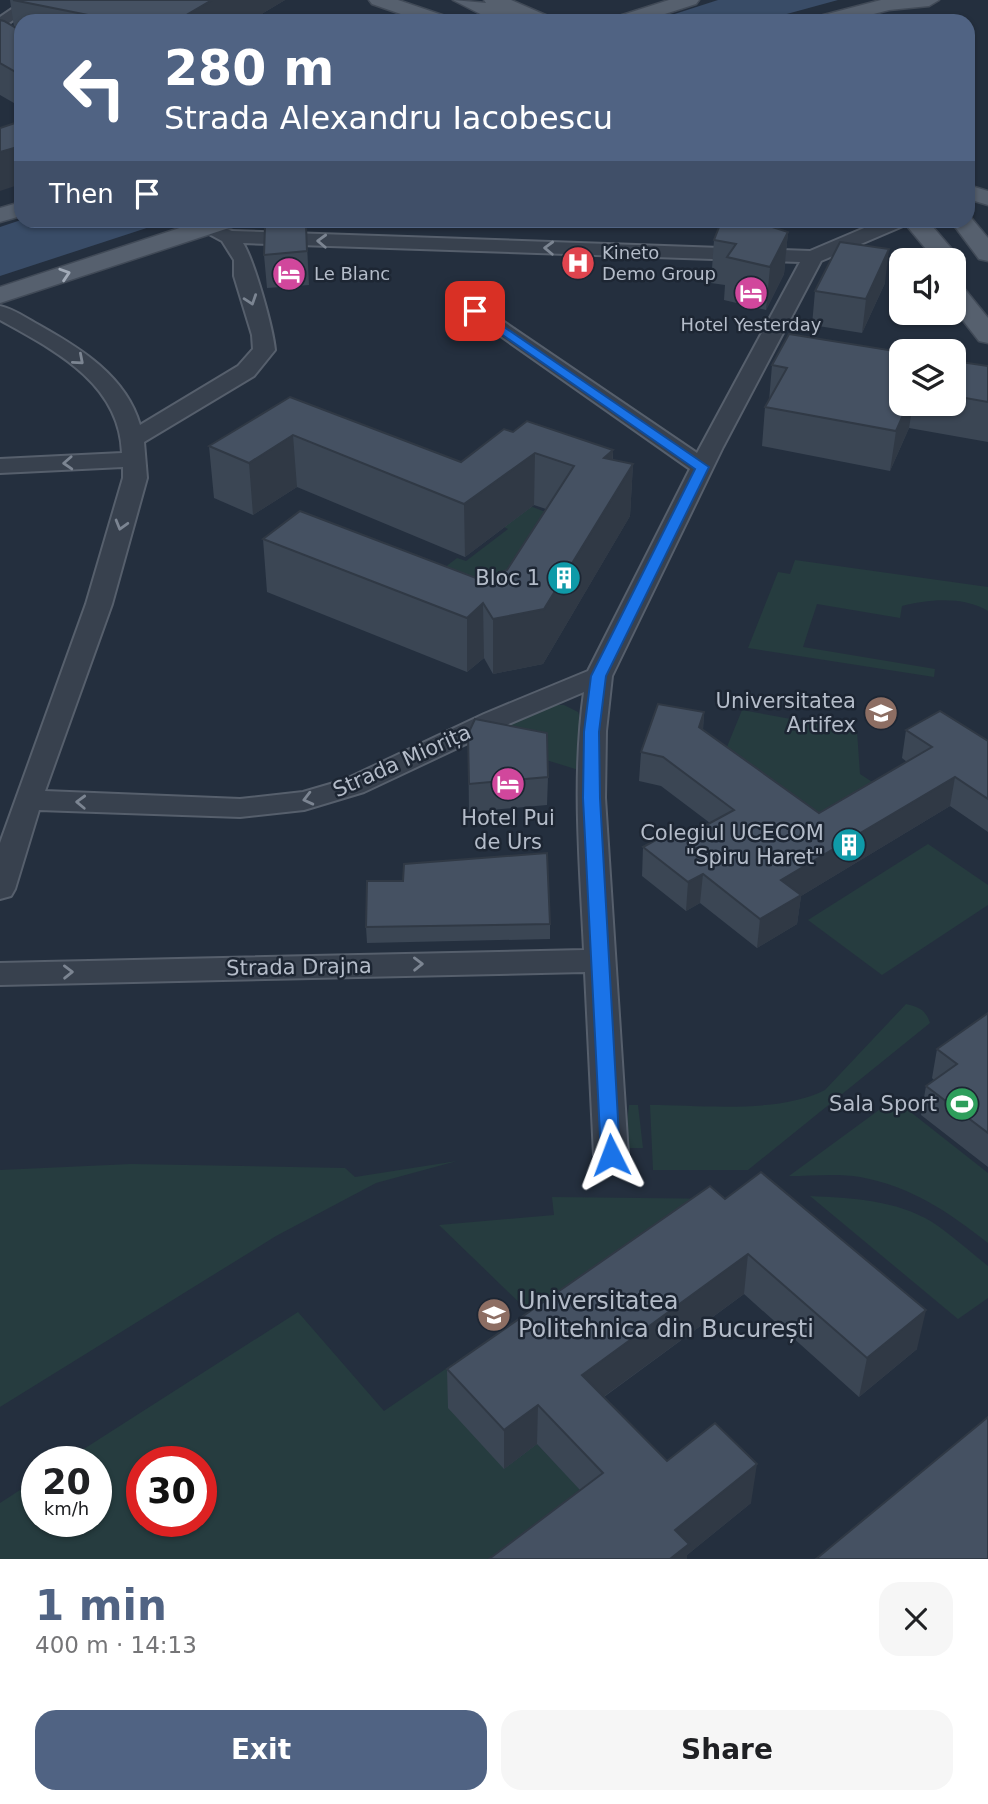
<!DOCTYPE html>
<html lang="en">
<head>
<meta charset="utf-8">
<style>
	body { margin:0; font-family:"DejaVu Sans",sans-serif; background:#f6f6f6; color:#202124; height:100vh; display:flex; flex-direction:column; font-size:26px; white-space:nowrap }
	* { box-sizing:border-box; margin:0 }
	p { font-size:23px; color:#757577 }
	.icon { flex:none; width:38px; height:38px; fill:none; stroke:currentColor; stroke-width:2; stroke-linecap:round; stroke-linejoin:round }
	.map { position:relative; height:1559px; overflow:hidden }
	.details { display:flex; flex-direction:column; background:#fff; flex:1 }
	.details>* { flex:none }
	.guide { position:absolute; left:14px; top:14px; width:961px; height:214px; border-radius:21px; box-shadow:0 2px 5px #0004; background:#506383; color:#fff; overflow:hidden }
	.tools { position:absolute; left:889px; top:248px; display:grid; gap:14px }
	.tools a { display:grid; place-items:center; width:77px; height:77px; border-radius:14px; background:#fff; box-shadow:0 2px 5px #0004; font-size:35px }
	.speed { position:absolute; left:21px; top:1446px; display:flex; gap:14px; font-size:35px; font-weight:700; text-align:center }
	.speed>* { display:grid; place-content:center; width:91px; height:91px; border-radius:50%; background:#fff; box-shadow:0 2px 5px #0004; line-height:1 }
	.speed small { font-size:18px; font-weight:400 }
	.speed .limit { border:10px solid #d22; background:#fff; color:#111 }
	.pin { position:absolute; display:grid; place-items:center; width:60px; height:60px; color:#fff; margin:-30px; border-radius:14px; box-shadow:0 4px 10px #0006 }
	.me { position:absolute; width:77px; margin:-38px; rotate:357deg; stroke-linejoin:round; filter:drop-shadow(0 0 5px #0008) }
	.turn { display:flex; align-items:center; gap:24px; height:147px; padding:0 35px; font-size:32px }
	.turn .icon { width:91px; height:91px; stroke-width:2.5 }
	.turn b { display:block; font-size:49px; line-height:60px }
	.then { display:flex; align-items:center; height:66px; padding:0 35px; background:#0003; gap:14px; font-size:26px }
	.round { display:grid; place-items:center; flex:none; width:74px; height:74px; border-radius:21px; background:#f6f6f6 }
	.summary { display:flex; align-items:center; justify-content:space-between; height:119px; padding:0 35px }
	h1 { font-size:42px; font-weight:700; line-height:52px; color:#506383 }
	.primary-button { display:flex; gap:14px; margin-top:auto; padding:14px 35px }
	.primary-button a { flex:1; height:80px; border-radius:21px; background:#506383; color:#fff; font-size:28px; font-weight:700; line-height:80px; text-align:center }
	.primary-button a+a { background:#f6f6f6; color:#202124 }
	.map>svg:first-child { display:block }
	.green { fill:#263c3f; fill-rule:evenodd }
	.water { fill:#394c67 }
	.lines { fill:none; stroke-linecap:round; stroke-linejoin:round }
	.minor-casing { stroke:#565f6c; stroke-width:4 }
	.major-casing { stroke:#414a57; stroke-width:3 }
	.minor { fill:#38414e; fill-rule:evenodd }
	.major { fill:#56606e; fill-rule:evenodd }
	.wall { fill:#3b4654 }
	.shaded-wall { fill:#303945 }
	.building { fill:#455162; stroke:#303945; stroke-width:2 }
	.oneway { stroke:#7c8592 }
	.oneway2 { stroke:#a1aab7 }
	.route { fill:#1a73e8; stroke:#114b97; stroke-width:2 }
	.labels { text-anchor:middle; stroke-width:5; stroke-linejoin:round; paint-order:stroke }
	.far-poi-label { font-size:18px; fill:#b4bcc9; stroke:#1d2633; text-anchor:start }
	.poi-label { font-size:21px; fill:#b4bcc9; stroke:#1d2633; text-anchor:end }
	.street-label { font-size:21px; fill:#b4bcc9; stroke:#1d2633 }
	.near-poi-label { font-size:24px; fill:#b4bcc9; stroke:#1d2633; text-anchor:start }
</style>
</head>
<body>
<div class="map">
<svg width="988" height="1559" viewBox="0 0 988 1559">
	<rect width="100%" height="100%" fill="#242f3e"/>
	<g class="green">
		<path d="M525,504L561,518L500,621L405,598L457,558L466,561L508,529L500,525Z"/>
		<path d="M795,560L988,587V611C964,596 928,599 902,606L900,618L817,604L803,647L935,669L934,677L748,648L778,572L790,574Z"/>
		<path d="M551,705H564L578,712L582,723L585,772L472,737Z"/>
		<path d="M742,710L857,731L860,774L880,787L815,825L722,759Z"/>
		<path d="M928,844L988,885V905L882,975L808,920Z"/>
		<path d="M906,1004C919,1007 926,1010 930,1023L748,1170H653L650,1105C702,1105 778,1114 825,1090Z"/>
		<path d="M894,1099L988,1173V1243C949,1212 910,1186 860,1177C837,1173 812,1176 789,1176Z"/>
		<path d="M629,1105H638L643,1148H616L626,1131Z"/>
		<path d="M457,1161L376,1183L276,1236L0,1407V1170L131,1164L345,1168L355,1177Z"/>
		<path d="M810,1196C852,1198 896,1200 932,1222C952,1235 970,1252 988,1266V1298L958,1319Z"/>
		<path d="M552,1197L729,1199L537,1444L601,1511L539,1559H0V1503L37,1479V1521H96V1461H65L298,1312L384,1411L529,1312L439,1225L554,1215ZM142,1461H201V1521H142Z"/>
	</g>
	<g class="water">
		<path d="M718,0H838L761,21H653Z"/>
		<path d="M21,220L168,221L0,276V227Z"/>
	</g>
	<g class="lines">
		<g class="minor-casing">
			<g id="minor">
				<path d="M25,0H43L0,29V17Z"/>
				<path d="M883,220L906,222L903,226L821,261L723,447L612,676L606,731L605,798L628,1155L623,1164L611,1168L599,1164L594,1155L585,972L0,985V963L584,950C580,864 572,778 584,692L504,726L364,792L304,810L240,817L39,810L15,889L11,896L0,899V843L86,604L123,478V467L0,473V459L122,453C120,383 54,350 0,320V306C14,309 26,318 39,325C80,348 126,376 140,425L238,366L253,349L252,335L234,276V260L222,241L198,228L201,224L208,222L232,231L810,251ZM243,243L800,262L697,453L482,307H468L465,311L690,469L588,671L484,714L344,780L303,792L240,799L45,791L112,604L147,478L144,442L254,376L275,350C273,328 254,260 243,243Z"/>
			</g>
		</g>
		<g class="major-casing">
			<g id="major">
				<path d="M369,0H398L448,17L451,21H421L372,4Z"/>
				<path d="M453,0L486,3L484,0H511L550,17L553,21L519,18L521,21H494Z"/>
				<path d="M669,0H699L696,4L643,21H613L616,17Z"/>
				<path d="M881,0H939L929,6L889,10L847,21H813L816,17Z"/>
				<path d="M968,185L988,191V205L968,199Z"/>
				<path d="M21,202V216L0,222V208Z"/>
				<path d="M968,214L988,238V261L979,259L950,220H968Z"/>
				<path d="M204,220H242L238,225L0,303V287Z"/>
				<path d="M902,220H927L962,261L959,266L954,268V261H936Z"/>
				<path d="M954,284L963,287L988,318V343L979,341L954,309Z"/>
			</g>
		</g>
		<use href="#minor" class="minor"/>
		<use href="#major" class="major"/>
	</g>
	<g class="wall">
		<path d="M10,0H285L250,21H21V107L0,95V20L14,27Z"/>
		<path d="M306,225L309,285L267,288L264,255Z"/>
		<path d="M788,232L784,274L766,310L724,300L725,285L711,283L714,240Z"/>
		<path d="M885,283L862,333L812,325L815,291Z"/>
		<path d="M789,334L901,404H954V361L988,366V442L909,428L890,471L762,446L765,407L769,401L772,365Z"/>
		<path d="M290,397L461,462L513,432L613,450V460L633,464L630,516L543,664L493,674L484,658L467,672L267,592L263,539L481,580L507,570L546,509L534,505L465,557L297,487L253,515L214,498L209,446Z"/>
		<path d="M704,712L703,730L819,813L907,762L902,758L906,730L988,741V832L950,806L801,896L797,924L757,948L700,903L686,911L642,876L643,847L688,835L710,823L661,786L639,781L641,752Z"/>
		<path d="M468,734L548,777L547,805L469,812Z"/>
		<path d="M550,924V939L367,943L366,927Z"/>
		<path d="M988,1013V1167L921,1115L926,1086L934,1080L932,1078L937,1049Z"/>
		<path d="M725,1199L917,1349L859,1397L744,1294L604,1397L667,1461L751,1503L687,1555V1559H489L580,1490L537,1444L504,1469L448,1408L447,1369Z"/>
	</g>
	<g class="shaded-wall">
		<path d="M212,0H285L250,21H176Z"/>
		<path d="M21,146V184L0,191V152Z"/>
		<path d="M788,232L784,274L766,310L770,267Z"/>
		<path d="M889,249L885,283L862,333L866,299Z"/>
		<path d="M908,404H913L909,428L890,471L896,431Z"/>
		<path d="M293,435L297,487L253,515L249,463Z"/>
		<path d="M613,450L611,499L633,464L630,516L543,664L493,674V619L604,458Z"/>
		<path d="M535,453L534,505L465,557L464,504Z"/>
		<path d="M483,603L484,658L467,672V618Z"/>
		<path d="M704,712L702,740L699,727Z"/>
		<path d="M955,777L950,806L801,896L797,924L757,948L760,919L781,880Z"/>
		<path d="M703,874L700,903L686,911L688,882Z"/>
		<path d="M748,1254L744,1294L580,1414L582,1375Z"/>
		<path d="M926,1310L917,1349L859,1397L867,1358Z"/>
		<path d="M538,1405L537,1444L504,1469V1430Z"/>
		<path d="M757,1464L751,1503L687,1555V1559H670L675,1530Z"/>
	</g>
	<g class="building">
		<path d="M13,0H212L176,21H118Z"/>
		<path d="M0,20L4,21L21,31V75L0,63Z"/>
		<path d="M21,121V146L0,152V128Z"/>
		<path d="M721,222L763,224L788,232L770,267L727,257L736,244L714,240Z"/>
		<path d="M306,225L307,251L264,255L265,226Z"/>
		<path d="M840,242L889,249L866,299L815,291Z"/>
		<path d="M789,334L901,352V404H908L896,431L765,407L787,368L772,365Z"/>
		<path d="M954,361L988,366V402L954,396Z"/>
		<path d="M290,397L461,462L504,429L513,432L527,421L613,450L604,458L633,464L544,609L493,619L483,603L467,618L263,539L300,511L481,580L507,570L574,466L535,453L464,504L293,435L249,463L209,446Z"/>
		<path d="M658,704L704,712L699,727L819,813L932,747L906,730L940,711L988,741V799L955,777L781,880L801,895L760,919L703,874L688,882L643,847L678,828L688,835L734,810L663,757L641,752Z"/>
		<path d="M475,719L547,733L548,777L469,784L468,734Z"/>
		<path d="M547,853L550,924L366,927L367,881H403L404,864Z"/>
		<path d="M988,1013V1133L926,1086L957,1064L937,1049Z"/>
		<path d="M761,1172L926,1310L867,1358L748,1254L582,1375L667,1461L715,1423L757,1464L675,1530L689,1544L670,1559H489L603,1473L538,1405L504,1430L447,1369L710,1186L725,1199Z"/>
		<path d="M988,1417V1559H816Z"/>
	</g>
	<defs><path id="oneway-chevron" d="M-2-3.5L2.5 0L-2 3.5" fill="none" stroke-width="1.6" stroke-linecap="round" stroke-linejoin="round" transform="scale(1.75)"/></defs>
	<g class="oneway">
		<use href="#oneway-chevron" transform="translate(322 241) rotate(-178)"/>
		<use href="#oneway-chevron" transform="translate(549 248) rotate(-178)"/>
		<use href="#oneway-chevron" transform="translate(251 300) rotate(71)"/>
		<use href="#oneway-chevron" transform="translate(79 360) rotate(41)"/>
		<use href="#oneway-chevron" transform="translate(68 463) rotate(177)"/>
		<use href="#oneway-chevron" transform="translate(121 525) rotate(106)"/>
		<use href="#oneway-chevron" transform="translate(308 799) rotate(166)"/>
		<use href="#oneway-chevron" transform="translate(81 802) rotate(-178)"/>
		<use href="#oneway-chevron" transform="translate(418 964) rotate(-1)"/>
		<use href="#oneway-chevron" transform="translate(68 972) rotate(-1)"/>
	</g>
	<use class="oneway2" href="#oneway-chevron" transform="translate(65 274) rotate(-18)"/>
	<path class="route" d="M475,307L709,467L606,676L599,732L600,798L620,1155L618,1160H604L601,1155L583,798L584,732L591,676L695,469L471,313L469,311Z"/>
	<defs>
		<g id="hospital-disc" transform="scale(1.75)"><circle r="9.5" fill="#e0444e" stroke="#1d2633"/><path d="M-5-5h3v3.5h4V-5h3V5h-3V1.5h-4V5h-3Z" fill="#fff"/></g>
		<g id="hotel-disc" transform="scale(1.75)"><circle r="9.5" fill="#d1479c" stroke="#1d2633"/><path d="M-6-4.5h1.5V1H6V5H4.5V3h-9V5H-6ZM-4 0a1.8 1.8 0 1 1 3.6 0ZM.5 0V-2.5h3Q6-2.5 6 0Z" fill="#fff"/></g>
		<g id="building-disc" transform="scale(1.75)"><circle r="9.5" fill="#0f9aa8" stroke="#1d2633"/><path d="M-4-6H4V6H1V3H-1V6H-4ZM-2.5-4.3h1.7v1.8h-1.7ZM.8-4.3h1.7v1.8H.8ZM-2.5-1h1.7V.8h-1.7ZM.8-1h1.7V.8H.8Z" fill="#fff"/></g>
		<g id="university-disc" transform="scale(1.75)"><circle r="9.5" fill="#8d6e63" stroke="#1d2633"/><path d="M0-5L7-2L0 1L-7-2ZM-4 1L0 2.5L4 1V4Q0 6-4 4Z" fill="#fff"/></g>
		<g id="stadium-disc" transform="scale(1.75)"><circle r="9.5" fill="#2e9e5b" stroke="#1d2633"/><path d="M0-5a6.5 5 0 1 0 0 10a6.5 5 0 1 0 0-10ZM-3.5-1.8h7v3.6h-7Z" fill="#fff"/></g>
	</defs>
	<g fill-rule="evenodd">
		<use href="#hospital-disc" x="578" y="263"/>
		<use href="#hotel-disc" x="289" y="274"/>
		<use href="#hotel-disc" x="751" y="293"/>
		<use href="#building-disc" x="564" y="578"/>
		<use href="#university-disc" x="881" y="713"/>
		<use href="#hotel-disc" x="508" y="784"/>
		<use href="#building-disc" x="849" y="845"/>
		<use href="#stadium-disc" x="962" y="1104"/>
		<use href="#university-disc" x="494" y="1315"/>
	</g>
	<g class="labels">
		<g class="far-poi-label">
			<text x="602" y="259">Kineto<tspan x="602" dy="21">Demo Group</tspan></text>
			<text x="314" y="280">Le Blanc</text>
			<text x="751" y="331" text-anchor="middle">Hotel Yesterday</text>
		</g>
		<g class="poi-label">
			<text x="540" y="585">Bloc 1</text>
			<text x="856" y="708">Universitatea<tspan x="856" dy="24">Artifex</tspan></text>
			<text x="508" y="825" text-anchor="middle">Hotel Pui<tspan x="508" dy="24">de Urs</tspan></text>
			<text x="824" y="840">Colegiul UCECOM<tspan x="824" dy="24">"Spiru Haret"</tspan></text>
			<text x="937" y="1111">Sala Sport</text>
		</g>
		<g class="street-label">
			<text transform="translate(402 761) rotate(-24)" y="7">Strada Miorița</text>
			<text transform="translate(299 967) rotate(-1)" y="7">Strada Drajna</text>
		</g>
		<g class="near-poi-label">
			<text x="518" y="1309">Universitatea<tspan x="518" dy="28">Politehnica din București</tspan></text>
		</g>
	</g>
</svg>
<div class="tools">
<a><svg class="icon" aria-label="sound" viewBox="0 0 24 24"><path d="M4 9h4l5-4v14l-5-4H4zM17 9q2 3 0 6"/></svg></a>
<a><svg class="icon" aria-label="layers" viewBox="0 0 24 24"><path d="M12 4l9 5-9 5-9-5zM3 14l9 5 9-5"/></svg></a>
</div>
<div class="speed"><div>20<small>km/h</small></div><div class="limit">30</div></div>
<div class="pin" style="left:475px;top:311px;background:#d93025"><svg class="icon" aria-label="arrive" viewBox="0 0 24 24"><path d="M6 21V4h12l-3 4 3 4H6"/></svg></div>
<svg class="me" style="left:611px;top:1155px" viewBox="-20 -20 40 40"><path d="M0-17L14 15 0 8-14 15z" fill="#1a73e8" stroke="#fff" stroke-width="4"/></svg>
<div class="guide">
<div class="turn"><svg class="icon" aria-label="left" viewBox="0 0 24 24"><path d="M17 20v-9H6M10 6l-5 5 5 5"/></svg><div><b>280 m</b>Strada Alexandru Iacobescu</div></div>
<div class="then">Then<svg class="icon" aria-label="arrive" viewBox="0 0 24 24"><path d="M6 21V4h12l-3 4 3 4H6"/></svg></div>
</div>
</div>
<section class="details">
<div class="summary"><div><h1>1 min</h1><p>400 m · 14:13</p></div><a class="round"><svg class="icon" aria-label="close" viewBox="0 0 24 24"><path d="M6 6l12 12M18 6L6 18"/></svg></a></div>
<div class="primary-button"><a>Exit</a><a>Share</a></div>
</section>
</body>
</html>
